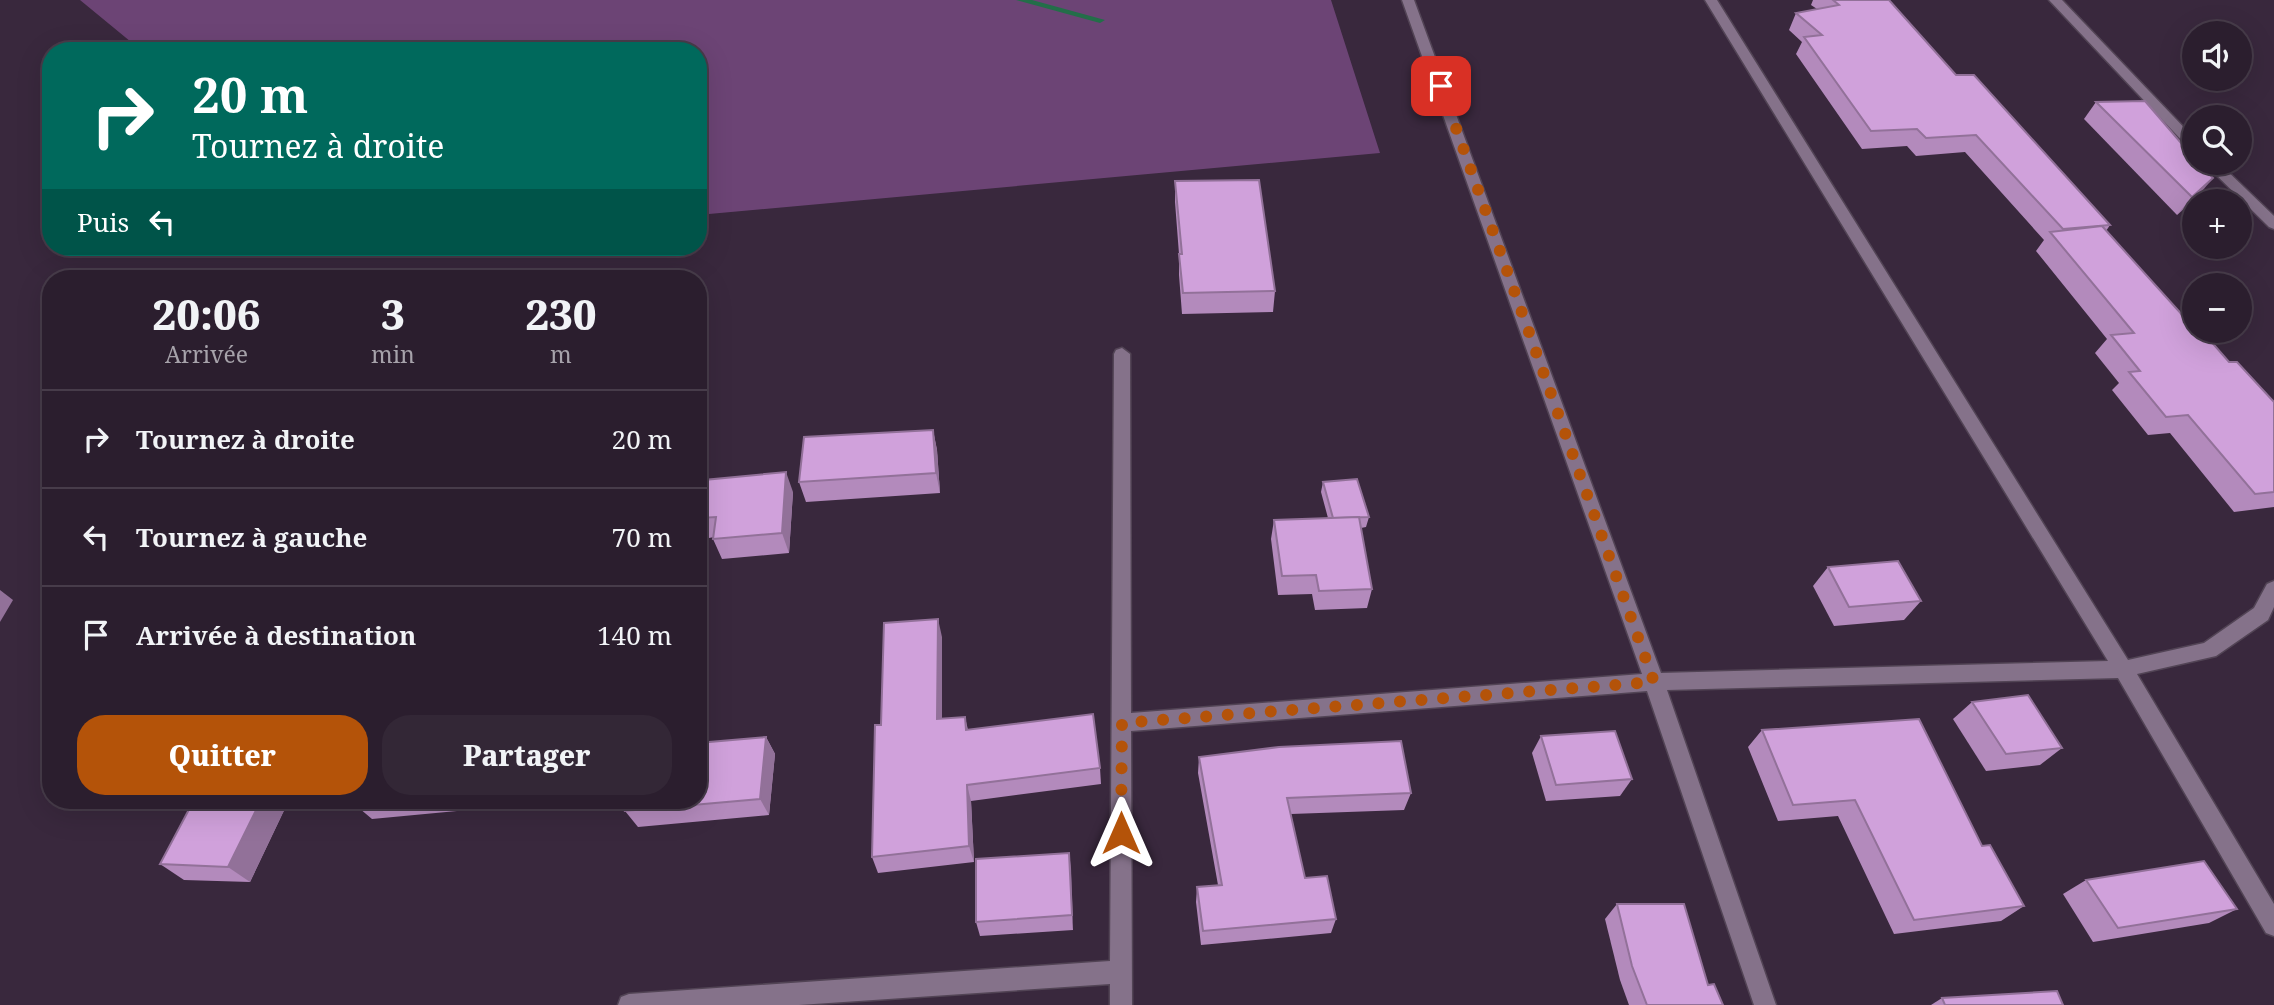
<!DOCTYPE html>
<html lang="fr">
<head>
<meta charset="utf-8">
<style>
	body { margin:0; font-family:"Noto Serif",serif; background:#332736; color:#f1f3f6; height:100vh; display:flex; flex-direction:column; font-size:26px; white-space:nowrap }
	* { box-sizing:border-box; margin:0 }
	p { font-size:23px; color:#a6a2aa }
	.icon { flex:none; width:38px; height:38px; fill:none; stroke:currentColor; stroke-width:2; stroke-linecap:round; stroke-linejoin:round }
	.map { position:relative; flex:1; overflow:hidden }
	.details { position:absolute; left:42px; top:270px; width:665px; height:539px; display:flex; flex-direction:column; background:#2b1e2e; border-radius:28px; box-shadow:0 7px 28px #0002,0 0 0 2px #473c4a }
	.details>* { flex:none }
	.banner { position:absolute; left:42px; top:42px; width:665px; height:214px; border-radius:28px; box-shadow:0 7px 28px #0002,0 0 0 2px #473c4a; background:#00695c; color:#fff; overflow:hidden }
	.fabs { position:absolute; left:2182px; top:21px; display:grid; gap:14px }
	.fabs a { display:grid; place-items:center; width:70px; height:70px; border-radius:50%; background:#2b1e2e; box-shadow:0 7px 28px #0002,0 0 0 2px #473c4a; font-size:35px }
	.pin { position:absolute; display:grid; place-items:center; width:60px; height:60px; color:#fff; margin:-30px; border-radius:14px; box-shadow:0 4px 10px #0006 }
	.me { position:absolute; width:77px; margin:-38px; rotate:0deg; stroke-linejoin:round; filter:drop-shadow(0 0 5px #0008) }
	.turn { display:flex; align-items:center; gap:24px; height:147px; padding:0 35px; font-size:32px }
	.turn .icon { width:91px; height:91px; stroke-width:2.5 }
	.turn b { display:block; font-size:49px; line-height:60px }
	.then { display:flex; align-items:center; height:66px; padding:0 35px; background:#0003; gap:14px; font-size:26px }
	.eta { display:flex; justify-content:space-evenly; align-items:center; height:119px; text-align:center }
	.eta b { font-size:42px; font-weight:800; line-height:49px }
	.action { display:flex; gap:14px; margin-top:auto; padding:14px 35px }
	.action a { flex:1; height:80px; border-radius:28px; background:#b45309; color:#fff; font-size:28px; font-weight:800; line-height:80px; text-align:center }
	.action a+a { background:#332736; color:#f1f3f6 }
	ul { padding:0; list-style:none }
	li { display:flex; align-items:center; gap:21px; height:98px; padding:0 35px; border-top:2px solid #473c4a }
	li div { flex:1 }
	li b { display:block; font-size:26px }
	li em { font-style:normal }
	.map>svg:first-child { display:block }
	.green { fill:#6c4475 }
	.lines { fill:none; stroke-linecap:round; stroke-linejoin:round }
	.stream { fill:#236e49; fill-rule:evenodd }
	.minor-casing { stroke:#524455; stroke-width:3 }
	.minor { fill:#85728a; fill-rule:evenodd }
	.wall { fill:#b38abc }
	.shaded-wall { fill:#927199 }
	.building { fill:#d0a1db; stroke:#927199; stroke-width:2 }
	.route { stroke:#b45309; stroke-width:12; stroke-dasharray:0 21.6 }
</style>
</head>
<body>
<div class="map">
<svg width="2274" height="1005" viewBox="0 0 2274 1005">
	<rect width="100%" height="100%" fill="#39283d"/>
	<path class="green" d="M80,0H1331L1380,153L698,215V51H142Z"/>
	<g class="lines">
		<path class="stream" d="M1016,0H1032L1105,20L1100,23Z"/>
		<g class="minor-casing">
			<g id="minor">
				<path d="M1402,0H1414L1661,673L2108,661L1705,0H1717L2128,660L2204,643L2254,608L2267,584L2274,581V607L2268,620L2216,656L2137,674L2274,904V936L2266,933L2118,678L1667,690L1776,1005H1754L1647,691L1131,731L1132,1005H1110V984L799,1005H618L621,997L629,994L1110,961L1114,354L1116,350L1122,348L1130,354L1131,713L1642,674Z"/>
				<path d="M2049,0H2062L2194,138V149L2189,148Z"/>
				<path d="M2204,163H2219L2274,216V229L2269,227Z"/>
			</g>
		</g>
		<use href="#minor" class="minor"/>
	</g>
	<g class="wall">
		<path d="M1813,0H1889L1956,75L2110,225L2106,231L2194,328L2229,362L2274,402V507L2234,512L2170,433L2148,435L2112,390L2119,383L2095,353L2107,339L2036,251L2044,240L1965,152L1916,156L1907,146L1862,149L1796,54L1802,42L1789,30L1796,13L1817,9L1811,5Z"/>
		<path d="M2096,102L2198,196L2177,215L2084,119Z"/>
		<path d="M1175,181L1275,291L1273,312L1182,314L1179,275V254L1175,202Z"/>
		<path d="M933,430L937,450L940,493L806,502L799,482Z"/>
		<path d="M1323,482L1369,517L1366,527L1361,528L1372,589L1367,608L1315,610L1312,594L1278,595L1271,539L1274,520L1328,518L1321,492Z"/>
		<path d="M793,492L789,553L722,559L713,539L714,537L709,538L700,518Z"/>
		<path d="M1828,567L1921,601L1904,620L1834,626L1813,586Z"/>
		<path d="M942,637V719L965,717L968,730L1100,768L1101,784L971,801L974,862L878,873L872,857L881,725Z"/>
		<path d="M1972,702L2062,748L2040,765L1986,771L1953,719Z"/>
		<path d="M1762,730L1982,846L2024,906L2001,921L1894,934L1838,816L1778,821L1748,747Z"/>
		<path d="M1541,736L1632,779L1620,796L1546,801L1532,753Z"/>
		<path d="M766,737L775,754L769,815L638,827L625,811Z"/>
		<path d="M1199,757L1411,793L1404,810L1291,814L1305,878L1336,919L1331,933L1201,945L1196,902L1197,887L1218,885L1198,773Z"/>
		<path d="M194,800H289L250,882L184,880L160,864Z"/>
		<path d="M353,800H512L511,806L372,819L353,803Z"/>
		<path d="M1069,853L1073,930L980,936L976,922Z"/>
		<path d="M2086,880L2237,909L2209,923L2093,942L2063,894Z"/>
		<path d="M1617,904L1708,985L1723,1005H1629L1620,980L1605,919Z"/>
		<path d="M1942,998L2063,1005H1931Z"/>
	</g>
	<g class="shaded-wall">
		<path d="M2213,178L2198,196L2177,215L2192,197Z"/>
		<path d="M933,430L937,450L940,493L936,473Z"/>
		<path d="M786,472L793,492L789,553L782,533Z"/>
		<path d="M0,590L13,600L0,622Z"/>
		<path d="M938,619L942,637V737L937,719Z"/>
		<path d="M766,737L775,754L769,815L760,799Z"/>
		<path d="M967,785L971,801L974,862L969,846Z"/>
		<path d="M261,800H289L250,882L228,867Z"/>
		<path d="M505,800H512L511,806Z"/>
		<path d="M1069,853L1071,868L1073,930L1072,915Z"/>
	</g>
	<g class="building">
		<path d="M1833,0H1889L1956,75H1974L2110,225L2063,229L1976,135L1926,138L1917,129L1871,131L1804,37L1822,35L1796,13L1839,5Z"/>
		<path d="M2145,101L2194,158V163H2199L2213,178L2192,197L2096,102Z"/>
		<path d="M1259,180L1275,291L1183,293L1179,254H1182L1175,181Z"/>
		<path d="M2102,226L2194,328V331H2202L2229,362H2237L2274,402V492L2255,494L2188,415L2166,417L2129,372L2140,371L2111,335L2134,333L2050,232Z"/>
		<path d="M933,430L936,473L799,482L804,437Z"/>
		<path d="M786,472L782,533L713,539L716,517L700,518L704,480Z"/>
		<path d="M1357,479L1369,517L1333,518L1323,482Z"/>
		<path d="M1359,517L1372,589L1319,591L1316,575L1282,576L1274,520Z"/>
		<path d="M1898,561L1921,601L1849,607L1828,567Z"/>
		<path d="M938,619L937,719L965,717L966,730L1093,714L1100,768L967,785L969,846L872,857L875,725H881L884,623Z"/>
		<path d="M2028,695L2062,748L2006,754L1972,702Z"/>
		<path d="M1919,719L1982,846L1990,845L2024,906L1914,920L1855,800L1793,805L1762,730Z"/>
		<path d="M1615,731L1632,779L1556,785L1541,736Z"/>
		<path d="M766,737L760,799L625,811L627,800H698V743Z"/>
		<path d="M1401,741L1411,793L1287,798L1305,878L1327,876L1336,919L1203,931L1197,887L1222,885L1199,757L1279,747Z"/>
		<path d="M194,800H261L228,867L160,864Z"/>
		<path d="M353,800H386L353,803Z"/>
		<path d="M1069,853L1072,915L976,922V859Z"/>
		<path d="M2204,861L2237,909L2118,928L2086,880Z"/>
		<path d="M1617,904H1684L1708,985L1714,984L1723,1005H1647L1632,966Z"/>
		<path d="M2057,991L2063,1005H1945L1942,998Z"/>
	</g>
	<g class="lines">
		<path class="route" d="M1121,833L1122,723L1654,682L1441,86"/>
	</g>
</svg>
<div class="fabs">
<a><svg class="icon" aria-label="sound" viewBox="0 0 24 24"><path d="M4 9h4l5-4v14l-5-4H4zM17 9q2 3 0 6"/></svg></a>
<a><svg class="icon" aria-label="search" viewBox="0 0 24 24"><circle cx="10" cy="10" r="6"/><path d="M15 15l6 6"/></svg></a>
<a>+</a>
<a>−</a>
</div>
<div class="pin" style="left:1441px;top:86px;background:#d93025"><svg class="icon" aria-label="arrive" viewBox="0 0 24 24"><path d="M6 21V4h12l-3 4 3 4H6"/></svg></div>
<svg class="me" style="left:1121px;top:833px" viewBox="-20 -20 40 40"><path d="M0-17L14 15 0 8-14 15z" fill="#b45309" stroke="#fff" stroke-width="4"/></svg>
<div class="banner">
<div class="turn"><svg class="icon" aria-label="right" viewBox="0 0 24 24"><path d="M7 20v-9h11M14 6l5 5-5 5"/></svg><div><b>20 m</b>Tournez à droite</div></div>
<div class="then">Puis<svg class="icon" aria-label="left" viewBox="0 0 24 24"><path d="M17 20v-9H6M10 6l-5 5 5 5"/></svg></div>
</div>
<section class="details">
<div class="eta">
<div><b>20:06</b><p>Arrivée</p></div>
<div><b>3</b><p>min</p></div>
<div><b>230</b><p>m</p></div>
</div>
<ul>
<li><svg class="icon" aria-label="right" viewBox="0 0 24 24"><path d="M7 20v-9h11M14 6l5 5-5 5"/></svg><div><b>Tournez à droite</b></div><em>20 m</em></li>
<li><svg class="icon" aria-label="left" viewBox="0 0 24 24"><path d="M17 20v-9H6M10 6l-5 5 5 5"/></svg><div><b>Tournez à gauche</b></div><em>70 m</em></li>
<li><svg class="icon" aria-label="arrive" viewBox="0 0 24 24"><path d="M6 21V4h12l-3 4 3 4H6"/></svg><div><b>Arrivée à destination</b></div><em>140 m</em></li>
</ul>
<div class="action"><a>Quitter</a><a>Partager</a></div>
</section>
</div>
</body>
</html>
